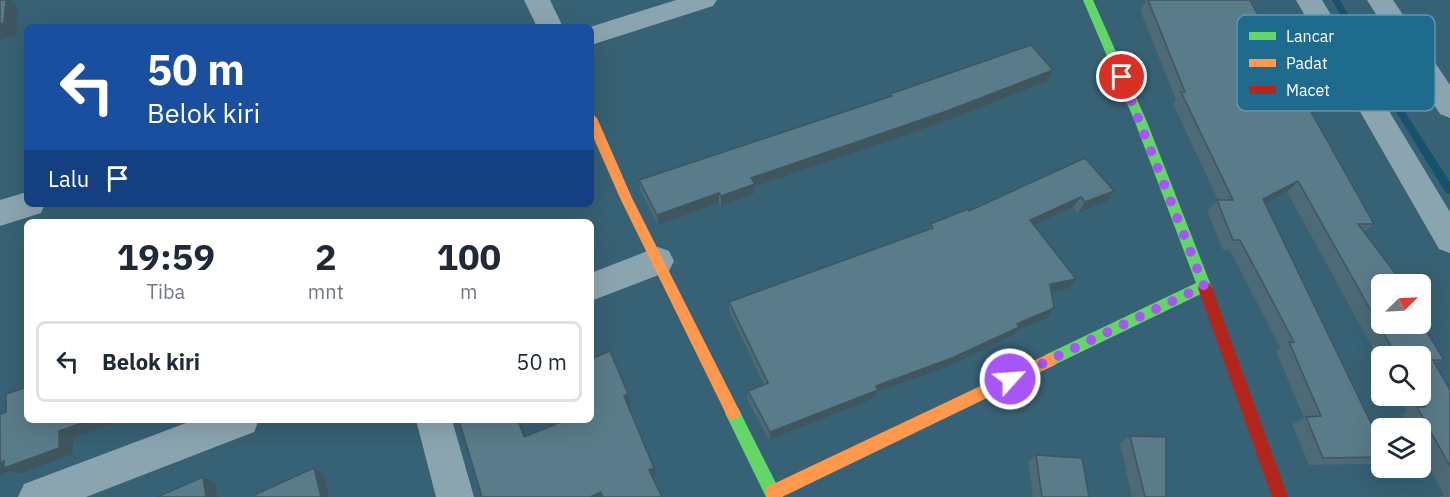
<!DOCTYPE html>
<html lang="id">
<head>
<meta charset="utf-8">
<style>
	body { margin:0; font-family:"IBM Plex Sans",sans-serif; background:#f2f2f3; color:#1f2937; height:100vh; display:flex; flex-direction:column; font-size:22px; white-space:nowrap }
	* { box-sizing:border-box; margin:0 }
	p { font-size:20px; color:#747a83 }
	.icon { flex:none; width:33px; height:33px; fill:none; stroke:currentColor; stroke-width:2; stroke-linecap:round; stroke-linejoin:round }
	.map { position:relative; flex:1; overflow:hidden }
	.side { position:absolute; left:24px; top:219px; width:570px; height:204px; display:flex; flex-direction:column; background:#fff; border-radius:9px; box-shadow:0 6px 24px #0002 }
	.side>* { flex:none }
	.top-card { position:absolute; left:24px; top:24px; width:570px; height:183px; border-radius:9px; box-shadow:0 6px 24px #0002; background:#1a4fa0; color:#fff; overflow:hidden }
	.needle { width:39px; rotate:66deg }
	.buttons { position:absolute; left:1371px; top:274px; display:grid; gap:12px }
	.buttons a { display:grid; place-items:center; width:60px; height:60px; border-radius:9px; background:#fff; box-shadow:0 6px 24px #0002; font-size:30px }
	.pin { position:absolute; display:grid; place-items:center; width:51px; height:51px; color:#fff; margin:-26px; border:3px solid #fff; border-radius:50%; box-shadow:0 2px 6px #0007 }
	.me { position:absolute; width:66px; margin:-33px; rotate:64deg; stroke-linejoin:round; filter:drop-shadow(0 0 4px #0008) }
	.turn { display:flex; align-items:center; gap:21px; height:126px; padding:0 24px; font-size:27px }
	.turn .icon { width:78px; height:78px; stroke-width:2.5 }
	.turn b { display:block; font-size:42px; line-height:51px }
	.then { display:flex; align-items:center; height:57px; padding:0 24px; background:#0003; gap:12px; font-size:22px }
	.eta { display:flex; justify-content:space-evenly; align-items:center; height:102px; text-align:center }
	.eta b { font-size:36px; font-weight:700; line-height:42px }
	ul { padding:0; list-style:none }
	li { display:flex; align-items:center; gap:18px; height:81px; margin:0 12px 9px; padding:0 12px; border:3px solid #e0e1e3; border-radius:9px }
	li div { flex:1 }
	li b { display:block; font-size:22px }
	li em { font-style:normal }
	.map>svg:first-child { display:block }
	.lines { fill:none; stroke-linecap:round; stroke-linejoin:round }
	.stream { fill:#17526c; fill-rule:evenodd }
	.street { fill:#8ba5b0; fill-rule:evenodd }
	.fast { fill:#63d668; fill-rule:evenodd }
	.slow { fill:#ff974d; fill-rule:evenodd }
	.jam { fill:#b3261e; fill-rule:evenodd }
	.wall { fill:#4d6a76 }
	.shaded-wall { fill:#3f5660 }
	.building { fill:#5a7b89; stroke:#3f5660; stroke-width:1.5 }
	.route { stroke:#a855f7; stroke-width:10; stroke-dasharray:0 18 }
	.key { fill:#1e6b8d; stroke:#6297af; stroke-width:1.5 }
	.key-label { font-size:16px; fill:#fff }
</style>
</head>
<body>
<div class="map">
<svg width="1450" height="497" viewBox="0 0 1450 497">
	<rect width="100%" height="100%" fill="#376174"/>
	<g class="lines">
		<path class="stream" d="M1332,0H1340L1396,98L1450,182V194L1446,193L1390,102Z"/>
		<g class="street">
			<path d="M524,0H550L563,27H537Z"/>
			<path d="M676,0H717L713,6L591,45L590,27Z"/>
			<path d="M1296,0H1322L1450,212V253L1439,249Z"/>
			<path d="M1367,0H1393L1450,85V118L1440,114Z"/>
			<path d="M27,192V204H45L41,213L0,226V200Z"/>
			<path d="M658,247L669,251L674,261L669,271L591,301V273Z"/>
			<path d="M194,420H259L254,432L86,497H18L24,484Z"/>
			<path d="M416,420H452L474,497H436Z"/>
		</g>
		<g class="fast">
			<path d="M1083,0H1093L1147,122L1212,288L1210,292L1203,293L1050,367L1045,365L1043,360L1045,355L1196,283L1135,122Z"/>
			<path d="M733,406L738,408L783,497H766L725,413L728,408Z"/>
		</g>
		<g class="slow">
			<path d="M591,113L597,118L632,198L738,408L741,413L738,418L733,420L728,418L620,198L591,132Z"/>
			<path d="M1050,353L1055,355L1057,360L1055,365L782,497H767L765,493L767,487Z"/>
		</g>
		<path class="jam" d="M1205,282L1210,284L1212,288L1288,497H1272L1198,288L1200,284Z"/>
	</g>
	<g class="wall">
		<path d="M1146,0H1250L1261,21L1288,61L1285,65L1374,224L1364,232L1382,285L1444,360L1435,364L1450,390V497H1438L1444,495L1420,450V429H1409L1401,415L1407,412L1398,396H1420V357H1382V365L1287,192L1265,203L1382,446V459L1371,464L1309,465L1292,424L1304,418L1276,351L1280,348L1230,250H1223L1207,211L1218,200L1173,104L1176,100L1140,10Z"/>
		<path d="M1048,81L944,122L754,187V194L721,206L719,203L658,225L640,190L639,180L889,97L890,94Z"/>
		<path d="M1085,158L1106,202L1078,213L1073,207L1035,225L1068,289L1051,292L1047,318L1016,331L1012,336L947,367L877,392L875,398L769,440L747,399L748,391L764,385L729,311V302L928,230L930,224L969,211Z"/>
		<path d="M1130,436L1166,497H1132L1120,443Z"/>
		<path d="M1036,455L1089,497H1033L1028,462Z"/>
	</g>
	<g class="shaded-wall">
		<path d="M6,0H10L18,9L17,35L0,40V24Z"/>
		<path d="M1053,70L1048,81L944,122L754,187V194L721,206V196L751,178Z"/>
		<path d="M1298,181L1287,192L1252,210L1263,199Z"/>
		<path d="M1114,191L1106,202L1078,213L1085,202Z"/>
		<path d="M719,193V203L658,225L657,215Z"/>
		<path d="M1081,197L1073,207L1024,230L1030,220Z"/>
		<path d="M1076,279L1068,289L1043,294L1050,284Z"/>
		<path d="M1054,308L1047,318L1016,331L1012,336L947,367L877,392L875,398L769,440L770,432Z"/>
		<path d="M628,394L631,403L627,404L624,396Z"/>
		<path d="M90,420H123L73,437V454L19,474L11,471L0,475V463L59,431Z"/>
		<path d="M518,420H521L529,444L524,437Z"/>
		<path d="M314,468L324,475L329,497H321Z"/>
		<path d="M654,468L656,475L651,477L649,470Z"/>
		<path d="M203,477L216,484L218,497H206Z"/>
		<path d="M601,492L603,497H590Z"/>
	</g>
	<g class="building">
		<path d="M0,0H6L4,23L0,24Z"/>
		<path d="M1148,0H1250L1261,21L1288,61L1283,62L1374,224H1358L1404,285H1382V324H1420V320L1444,360H1433L1450,390V466L1417,407H1425L1419,396H1420V357H1397L1298,181L1263,199L1382,446V457L1323,458L1306,417L1321,416L1289,342H1294L1240,240H1233L1217,200H1233L1181,92H1185Z"/>
		<path d="M1031,45L1053,70L947,111L751,178L755,184L721,196L719,193L657,215L639,180L892,96L890,94Z"/>
		<path d="M1085,158L1114,191L1085,202L1081,197L1030,220L1076,279L1050,284L1054,308L1017,324L1019,327L952,358L876,386L878,390L770,432L748,391L768,383L729,302L933,228L930,224L968,209L969,211Z"/>
		<path d="M610,351L628,394L624,396L654,468L649,470L662,497H603L601,492L590,497H482L459,420H518L524,437L566,420H591V359Z"/>
		<path d="M27,387V420H90L59,431V448L4,468V461L0,463V414L6,412V394Z"/>
		<path d="M1130,436L1166,437V497H1145Z"/>
		<path d="M1036,455L1082,458L1089,497H1042Z"/>
		<path d="M314,468L321,497H256V494Z"/>
		<path d="M203,477L206,497H157Z"/>
	</g>
	<g class="lines">
		<path class="route" d="M1010,379L1204,286L1122,77"/>
	</g>
	<rect x="1237" y="15" width="198" height="96" rx="9" class="key"/>
	<rect x="1249" y="32" width="27" height="8" fill="#63d668"/>
	<rect x="1249" y="59" width="27" height="8" fill="#ff974d"/>
	<rect x="1249" y="86" width="27" height="8" fill="#b3261e"/>
	<g class="key-label">
		<text x="1286" y="42">Lancar</text>
		<text x="1286" y="69">Padat</text>
		<text x="1286" y="96">Macet</text>
	</g>
</svg>
<div class="buttons">
<a><svg class="needle" viewBox="-14 -14 28 28"><path d="M0-13l5 13h-10z" fill="#e53935"/><path d="M0 13l5-13h-10z" fill="#747a83"/></svg></a>
<a><svg class="icon" aria-label="search" viewBox="0 0 24 24"><circle cx="10" cy="10" r="6"/><path d="M15 15l6 6"/></svg></a>
<a><svg class="icon" aria-label="layers" viewBox="0 0 24 24"><path d="M12 4l9 5-9 5-9-5zM3 14l9 5 9-5"/></svg></a>
</div>
<div class="pin" style="left:1122px;top:77px;background:#d93025"><svg class="icon" aria-label="arrive" viewBox="0 0 24 24"><path d="M6 21V4h12l-3 4 3 4H6"/></svg></div>
<svg class="me" style="left:1010px;top:379px" viewBox="-20 -20 40 40"><circle r="17" fill="#a855f7" stroke="#fff" stroke-width="3"/><path d="M0-11L8 9 0 5-8 9z" fill="#fff"/></svg>
<div class="top-card">
<div class="turn"><svg class="icon" aria-label="left" viewBox="0 0 24 24"><path d="M17 20v-9H6M10 6l-5 5 5 5"/></svg><div><b>50 m</b>Belok kiri</div></div>
<div class="then">Lalu<svg class="icon" aria-label="arrive" viewBox="0 0 24 24"><path d="M6 21V4h12l-3 4 3 4H6"/></svg></div>
</div>
<section class="side">
<div class="eta">
<div><b>19:59</b><p>Tiba</p></div>
<div><b>2</b><p>mnt</p></div>
<div><b>100</b><p>m</p></div>
</div>
<ul>
<li><svg class="icon" aria-label="left" viewBox="0 0 24 24"><path d="M17 20v-9H6M10 6l-5 5 5 5"/></svg><div><b>Belok kiri</b></div><em>50 m</em></li>
</ul>
</section>
</div>
</body>
</html>
